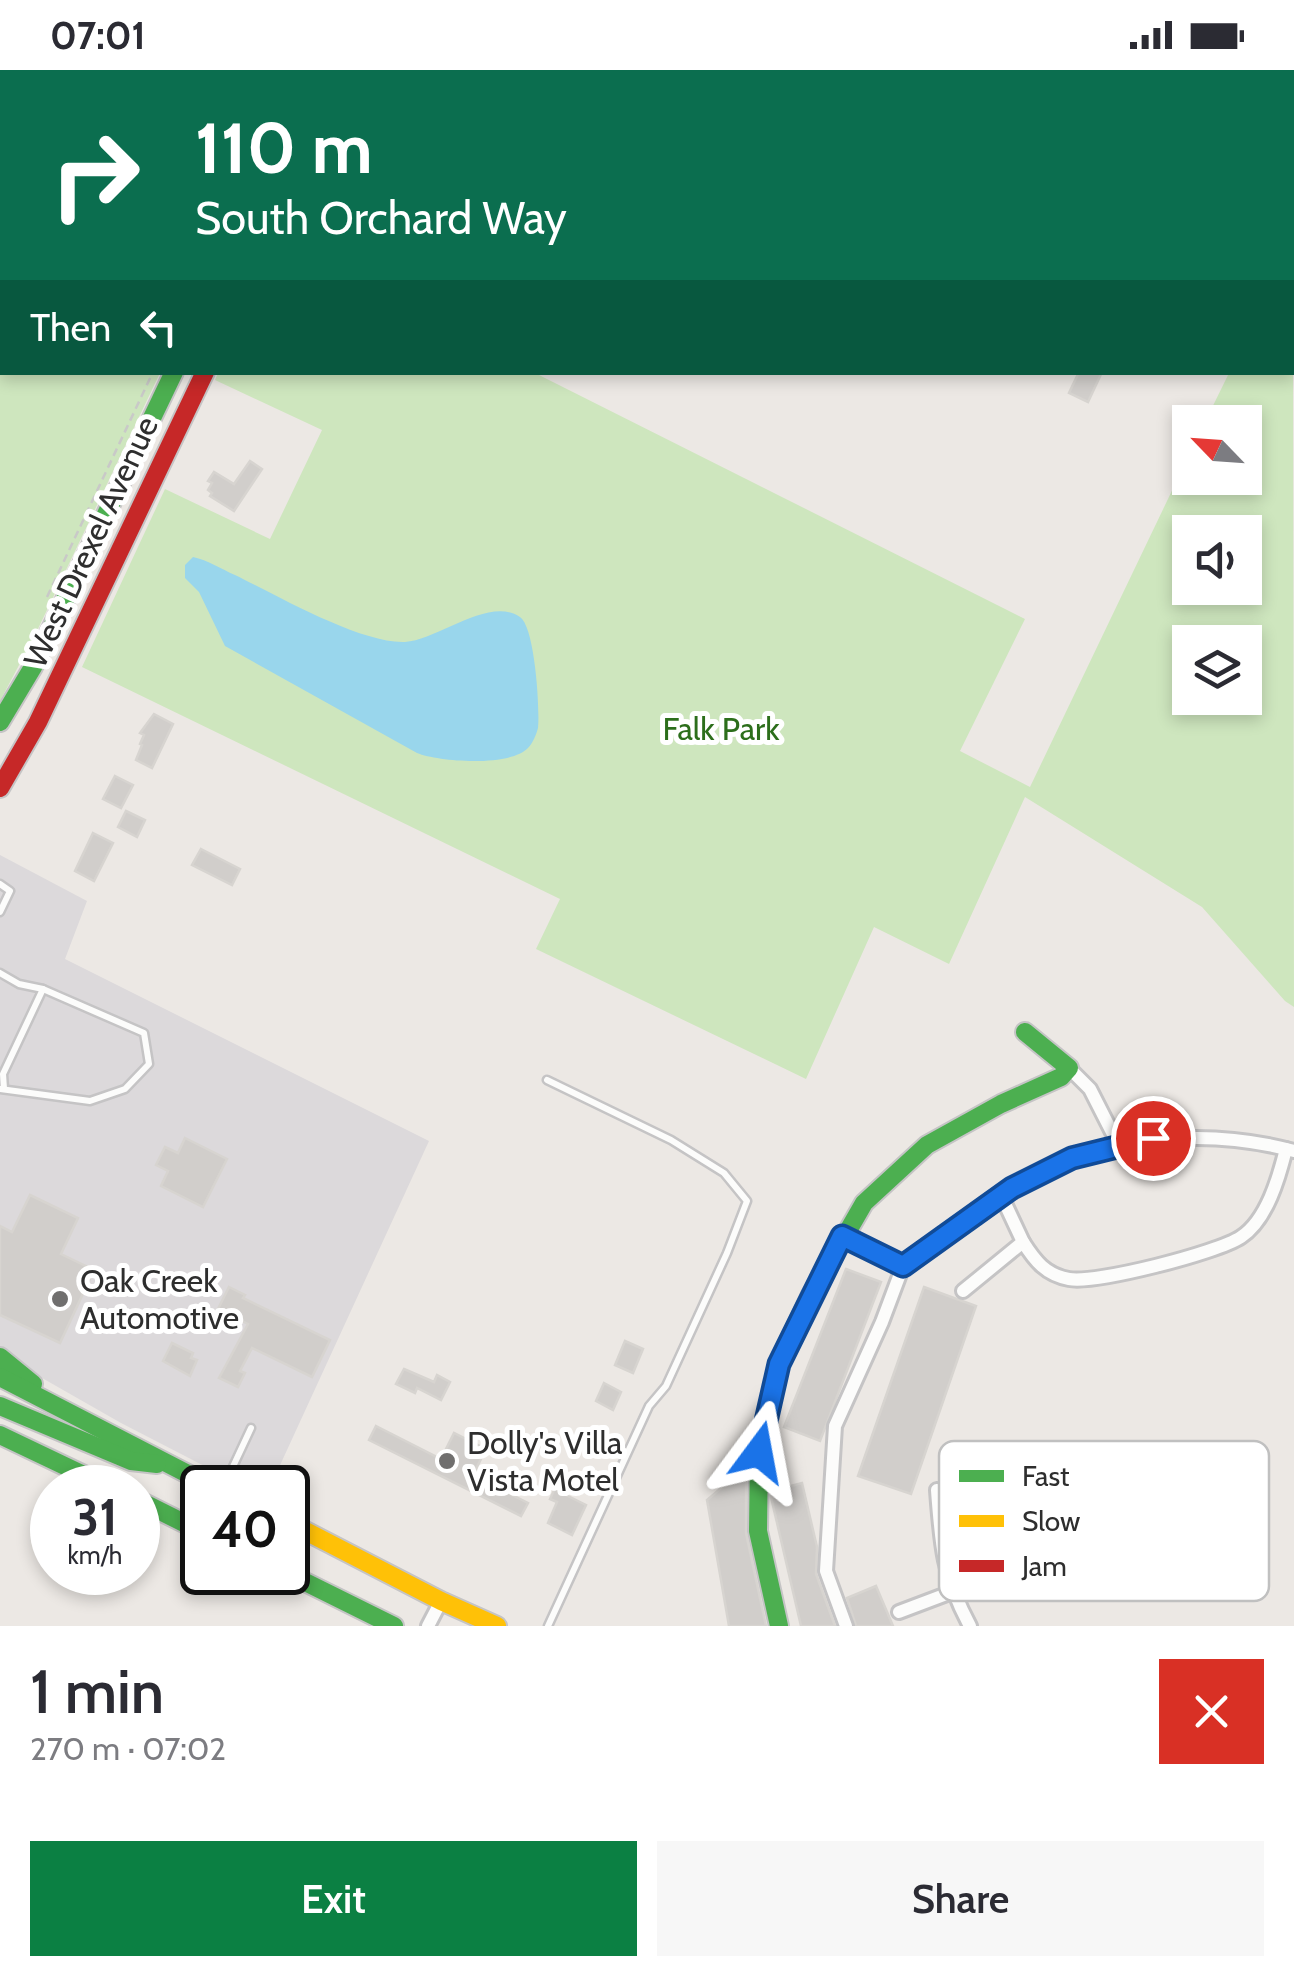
<!DOCTYPE html>
<html lang="en">
<head>
<meta charset="utf-8">
<style>
	body { margin:0; font-family:Cabin,sans-serif; background:#f7f7f7; color:#2b2b33; height:100vh; display:flex; flex-direction:column; font-size:38px; white-space:nowrap }
	* { box-sizing:border-box; margin:0 }
	p { font-size:32px; color:#7c7c81 }
	.icon { flex:none; width:55px; height:55px; fill:none; stroke:currentColor; stroke-width:2; stroke-linecap:round; stroke-linejoin:round }
	.map { position:relative; height:1556px; overflow:hidden }
	.drawer { display:flex; flex-direction:column; background:#fff; flex:1 }
	.drawer>* { flex:none }
	.guide { position:absolute; left:0px; top:0px; width:1295px; height:305px; box-shadow:0 5px 15px #0003; background:#0b6e4f; color:#fff; overflow:hidden }
	.needle { width:65px; rotate:295deg }
	.tools { position:absolute; left:1172px; top:335px; display:grid; gap:20px }
	.tools a { display:grid; place-items:center; width:90px; height:90px; border-radius:0px; background:#fff; box-shadow:0 5px 15px #0003; font-size:50px }
	.speed { position:absolute; left:30px; top:1395px; display:flex; gap:20px; font-size:50px; font-weight:700; text-align:center }
	.speed>* { display:grid; place-content:center; width:130px; height:130px; border-radius:50%; background:#fff; box-shadow:0 5px 15px #0003; line-height:1 }
	.speed small { font-size:25px; font-weight:400 }
	.speed .limit { border:5px solid #111; border-radius:15px; background:#fff; color:#111 }
	.pin { position:absolute; display:grid; place-items:center; width:85px; height:85px; color:#fff; margin:-42px; border:5px solid #fff; border-radius:50%; box-shadow:0 2px 10px #0007 }
	.me { position:absolute; width:110px; margin:-55px; rotate:13deg; stroke-linejoin:round; filter:drop-shadow(0 0 8px #0008) }
	.turn { display:flex; align-items:center; gap:35px; height:210px; padding:0 30px; font-size:45px }
	.turn .icon { width:130px; height:130px; stroke-width:2.5 }
	.turn b { display:block; font-size:70px; line-height:85px }
	.then { display:flex; align-items:center; height:95px; padding:0 30px; background:#0003; gap:20px; font-size:38px }
	.round { display:grid; place-items:center; flex:none; width:105px; height:105px; border-radius:0px; background:#f7f7f7 }
	.headline { display:flex; align-items:center; justify-content:space-between; height:170px; padding:0 30px }
	h1 { font-size:60px; font-weight:600; line-height:75px }
	.cta { display:flex; gap:20px; margin-top:auto; padding:20px 30px }
	.cta a { flex:1; height:115px; border-radius:0px; background:#0b8043; color:#fff; font-size:40px; font-weight:600; line-height:115px; text-align:center }
	.cta a+a { background:#f7f7f7; color:#2b2b33 }
	.status { display:flex; justify-content:space-between; align-items:center; height:70px; padding:0 50px; background:#fff; direction:ltr }
	.status svg { height:28px; fill:currentColor }
	.map>svg:first-child { display:block }
	.industrial { fill:#dcd9db }
	.education { fill:#e6e0d3 }
	.green { fill:#cee6be; fill-rule:evenodd }
	.water { fill:#99d6ec }
	.building { fill:#d1cecb; stroke:#d7d4d0; stroke-width:2.5 }
	.lines { fill:none; stroke-linecap:round; stroke-linejoin:round }
	.lane-casing { stroke:#c5c4c5; stroke-width:11 }
	.street-casing { stroke:#c5c4c5; stroke-width:18 }
	.fast-casing { stroke:#c5c4c5; stroke-width:22 }
	.slow-casing { stroke:#c5c4c5; stroke-width:22 }
	.jam-casing { stroke:#c5c4c5; stroke-width:22 }
	.path { stroke:#c9c9c8; stroke-width:2.5; stroke-dasharray:8 5; stroke-linecap:butt }
	.lane { stroke:#fcfcfb; stroke-width:6 }
	.street { stroke:#fcfcfb; stroke-width:12 }
	.fast { stroke:#4caf50; stroke-width:18 }
	.slow { stroke:#ffc107; stroke-width:18 }
	.jam { stroke:#c62828; stroke-width:18 }
	.route-casing { stroke:#114b97; stroke-width:25 }
	.route { stroke:#1a73e8; stroke-width:18 }
	.poi-dot { fill:#706f6e; stroke:#fff; stroke-width:4 }
	.labels { text-anchor:middle; stroke-width:10; stroke-linejoin:round; paint-order:stroke }
	.street-label { font-size:32px; fill:#2e2e2e; stroke:#fff }
	.park-label { font-size:32px; fill:#2c6e1b; stroke:#fff }
	.poi-label { font-size:32px; fill:#2e2e2e; stroke:#fff; text-anchor:start }
	.key { fill:#fff; stroke:#c0c0c0; stroke-width:2.5 }
	.key-label { font-size:28px; fill:#2e2e2e }
</style>
</head>
<body>
<div class="status"><b>07:01</b><svg viewBox="0 0 49 12"><path d="M0 12V9h3v3zM5 12V6h3v6zM10 12V3h3v9zM15 12V0h3v12zM26 1h20v11H26zM47 4h2v5h-2z"/></svg></div>
<div class="map">
<svg width="1294" height="1556" viewBox="0 0 1294 1556">
	<rect width="100%" height="100%" fill="#ece8e4"/>
	<path class="industrial" d="M0,785L87,831L65,889L429,1071L270,1417H245L121,1353L0,1284Z"/>
	<path class="education" d="M0,0H304L2,2V40Z"/>
	<g class="green">
		<path d="M402,0H847L407,2Z"/>
		<path d="M0,38L2,302L160,303L36,563L0,631Z"/>
		<path d="M1293,300L1294,937L1285,931L1202,837L1025,727L949,894L874,857L806,1009L536,879L560,829L82,597L165,419L270,469L322,360L215,310L218,303H535L1025,549L960,681L1030,717L1190,383V408H1245V352H1205L1229,303L1292,302ZM1190,462H1245V518H1190ZM1190,572H1245V628H1190Z"/>
	</g>
	<path class="water" d="M193,487C208,490 221,499 235,505C276,525 361,574 405,572C438,570 489,526 520,547C535,557 540,639 538,658C536,665 533,673 528,678C510,697 439,692 417,683L225,576L199,522L185,508V495Z"/>
	<g class="building">
		<path d="M1079,302H1102L1088,332L1069,323Z"/>
		<path d="M250,391L262,399L234,441L210,426L212,423L208,420L212,413L208,411L214,402L234,414Z"/>
		<path d="M154,644L173,654L152,698L136,690L142,675L140,674L144,665L140,663Z"/>
		<path d="M115,706L133,715L121,738L103,729Z"/>
		<path d="M126,741L145,750L137,767L118,757Z"/>
		<path d="M93,763L113,773L94,811L75,801Z"/>
		<path d="M201,779L240,799L232,815L192,795Z"/>
		<path d="M185,1068L227,1089L203,1137L161,1116L168,1101L156,1095L165,1077L178,1083Z"/>
		<path d="M30,1125L78,1148L61,1184L94,1200L60,1273L0,1245V1156L12,1162Z"/>
		<path d="M846,1199L881,1212L820,1371L784,1357Z"/>
		<path d="M229,1217L245,1225L243,1228L330,1270L312,1307L252,1278L240,1301L245,1303L238,1317L219,1308L248,1254L218,1239Z"/>
		<path d="M924,1217L976,1236L911,1424L858,1406Z"/>
		<path d="M625,1271L643,1279L633,1303L615,1295Z"/>
		<path d="M172,1273L193,1283L191,1288L197,1290L190,1306L163,1291Z"/>
		<path d="M404,1299L434,1312L437,1305L450,1312L441,1330L417,1318L415,1323L396,1314Z"/>
		<path d="M604,1313L621,1322L613,1340L596,1331Z"/>
		<path d="M376,1356L441,1389L454,1363L486,1379L473,1405L528,1433L521,1446L369,1370Z"/>
		<path d="M746,1397V1463L766,1556H729L707,1430Z"/>
		<path d="M802,1413L817,1477L816,1504L835,1556H801L771,1427V1421Z"/>
		<path d="M557,1414L569,1419L566,1425L586,1435L572,1465L548,1453L557,1432L550,1429Z"/>
		<path d="M876,1516L893,1556H856L847,1528Z"/>
	</g>
	<g class="lines">
		<g class="lane-casing">
			<g id="lane">
				<path d="M0,814L10,821L0,842"/>
				<path d="M0,903L19,914L43,919L144,963L149,994L125,1019L90,1031L0,1019"/>
				<path d="M547,1010L671,1070L724,1103L747,1131L727,1183L666,1316L649,1336L548,1556"/>
				<path d="M4,1019L3,1004L43,919"/>
				<path d="M223,1418L251,1358"/>
			</g>
		</g>
		<g class="street-casing">
			<g id="street">
				<path d="M997,0L1002,2"/>
				<path d="M1292,146L1294,147"/>
				<path d="M1069,998L1090,1019L1119,1076"/>
				<path d="M842,1166L903,1196"/>
				<path d="M1023,1172C1035,1191 1046,1205 1069,1209C1095,1214 1217,1183 1241,1167C1267,1150 1279,1107 1286,1079"/>
				<path d="M903,1196C938,1170 972,1141 1010,1119C1096,1068 1198,1055 1294,1081"/>
				<path d="M963,1221L1023,1172L1001,1125"/>
				<path d="M937,1420C941,1475 943,1506 970,1556"/>
				<path d="M899,1542L952,1522"/>
				<path d="M428,1556L441,1531"/>
				<path d="M846,1556L826,1501L835,1356L882,1252L903,1196"/>
			</g>
		</g>
		<g class="fast-casing">
			<g id="fast">
				<path d="M316,2L317,0"/>
				<path d="M347,2L349,0"/>
				<path d="M0,652L33,597L174,302"/>
				<path d="M0,1287L33,1314"/>
				<path d="M0,1307L215,1418"/>
				<path d="M0,1336L131,1391L157,1394"/>
				<path d="M0,1365L111,1418"/>
				<path d="M138,1430L202,1462"/>
				<path d="M285,1502L394,1556"/>
				<path d="M779,1556L758,1461L759,1382L779,1294L811,1225L864,1133L927,1075L1001,1034L1061,1007L1069,998L1025,962"/>
			</g>
		</g>
		<g class="slow-casing">
			<path id="slow" d="M288,1452L441,1531L497,1556"/>
		</g>
		<g class="jam-casing">
			<path id="jam" d="M0,718L38,652L205,302"/>
		</g>
		<g class="path">
			<path d="M296,2L297,0"/>
			<path d="M47,527L153,302"/>
		</g>
		<use href="#lane" class="lane"/>
		<use href="#street" class="street"/>
		<use href="#fast" class="fast"/>
		<use href="#slow" class="slow"/>
		<use href="#jam" class="jam"/>
	</g>
	<g class="lines">
		<g class="route-casing">
			<path id="route" d="M759,1382L779,1294L842,1166L903,1196L1012,1118L1072,1088L1153,1068"/>
		</g>
		<use href="#route" class="route"/>
	</g>
	<g class="poi-dot">
		<circle cx="60" cy="1229" r="10"/>
		<circle cx="447" cy="1391" r="10"/>
	</g>
	<g class="labels">
		<g class="street-label">
			<text transform="translate(91 472) rotate(-65)" y="11">West Drexel Avenue</text>
		</g>
		<g class="park-label">
			<text x="721" y="670">Falk Park</text>
		</g>
		<g class="poi-label">
			<text x="80" y="1222">Oak Creek<tspan x="80" dy="37">Automotive</tspan></text>
			<text x="467" y="1384">Dolly's Villa<tspan x="467" dy="37">Vista Motel</tspan></text>
		</g>
	</g>
	<rect x="939" y="1371" width="330" height="160" rx="15" class="key"/>
	<rect x="959" y="1400" width="45" height="12" fill="#4caf50"/>
	<rect x="959" y="1445" width="45" height="12" fill="#ffc107"/>
	<rect x="959" y="1490" width="45" height="12" fill="#c62828"/>
	<g class="key-label">
		<text x="1022" y="1416">Fast</text>
		<text x="1022" y="1461">Slow</text>
		<text x="1022" y="1506">Jam</text>
	</g>
</svg>
<div class="tools">
<a><svg class="needle" viewBox="-14 -14 28 28"><path d="M0-13l5 13h-10z" fill="#e53935"/><path d="M0 13l5-13h-10z" fill="#7c7c81"/></svg></a>
<a><svg class="icon" aria-label="sound" viewBox="0 0 24 24"><path d="M4 9h4l5-4v14l-5-4H4zM17 9q2 3 0 6"/></svg></a>
<a><svg class="icon" aria-label="layers" viewBox="0 0 24 24"><path d="M12 4l9 5-9 5-9-5zM3 14l9 5 9-5"/></svg></a>
</div>
<div class="speed"><div>31<small>km/h</small></div><div class="limit">40</div></div>
<div class="pin" style="left:1153px;top:1068px;background:#d93025"><svg class="icon" aria-label="arrive" viewBox="0 0 24 24"><path d="M6 21V4h12l-3 4 3 4H6"/></svg></div>
<svg class="me" style="left:759px;top:1382px" viewBox="-20 -20 40 40"><path d="M0-17L14 15 0 8-14 15z" fill="#1a73e8" stroke="#fff" stroke-width="4"/></svg>
<div class="guide">
<div class="turn"><svg class="icon" aria-label="right" viewBox="0 0 24 24"><path d="M7 20v-9h11M14 6l5 5-5 5"/></svg><div><b>110 m</b>South Orchard Way</div></div>
<div class="then">Then<svg class="icon" aria-label="left" viewBox="0 0 24 24"><path d="M17 20v-9H6M10 6l-5 5 5 5"/></svg></div>
</div>
</div>
<section class="drawer">
<div class="headline"><div><h1>1 min</h1><p>270 m · 07:02</p></div><a class="round" style="background:#d93025;color:#fff"><svg class="icon" aria-label="close" viewBox="0 0 24 24"><path d="M6 6l12 12M18 6L6 18"/></svg></a></div>
<div class="cta"><a>Exit</a><a>Share</a></div>
</section>
</body>
</html>
